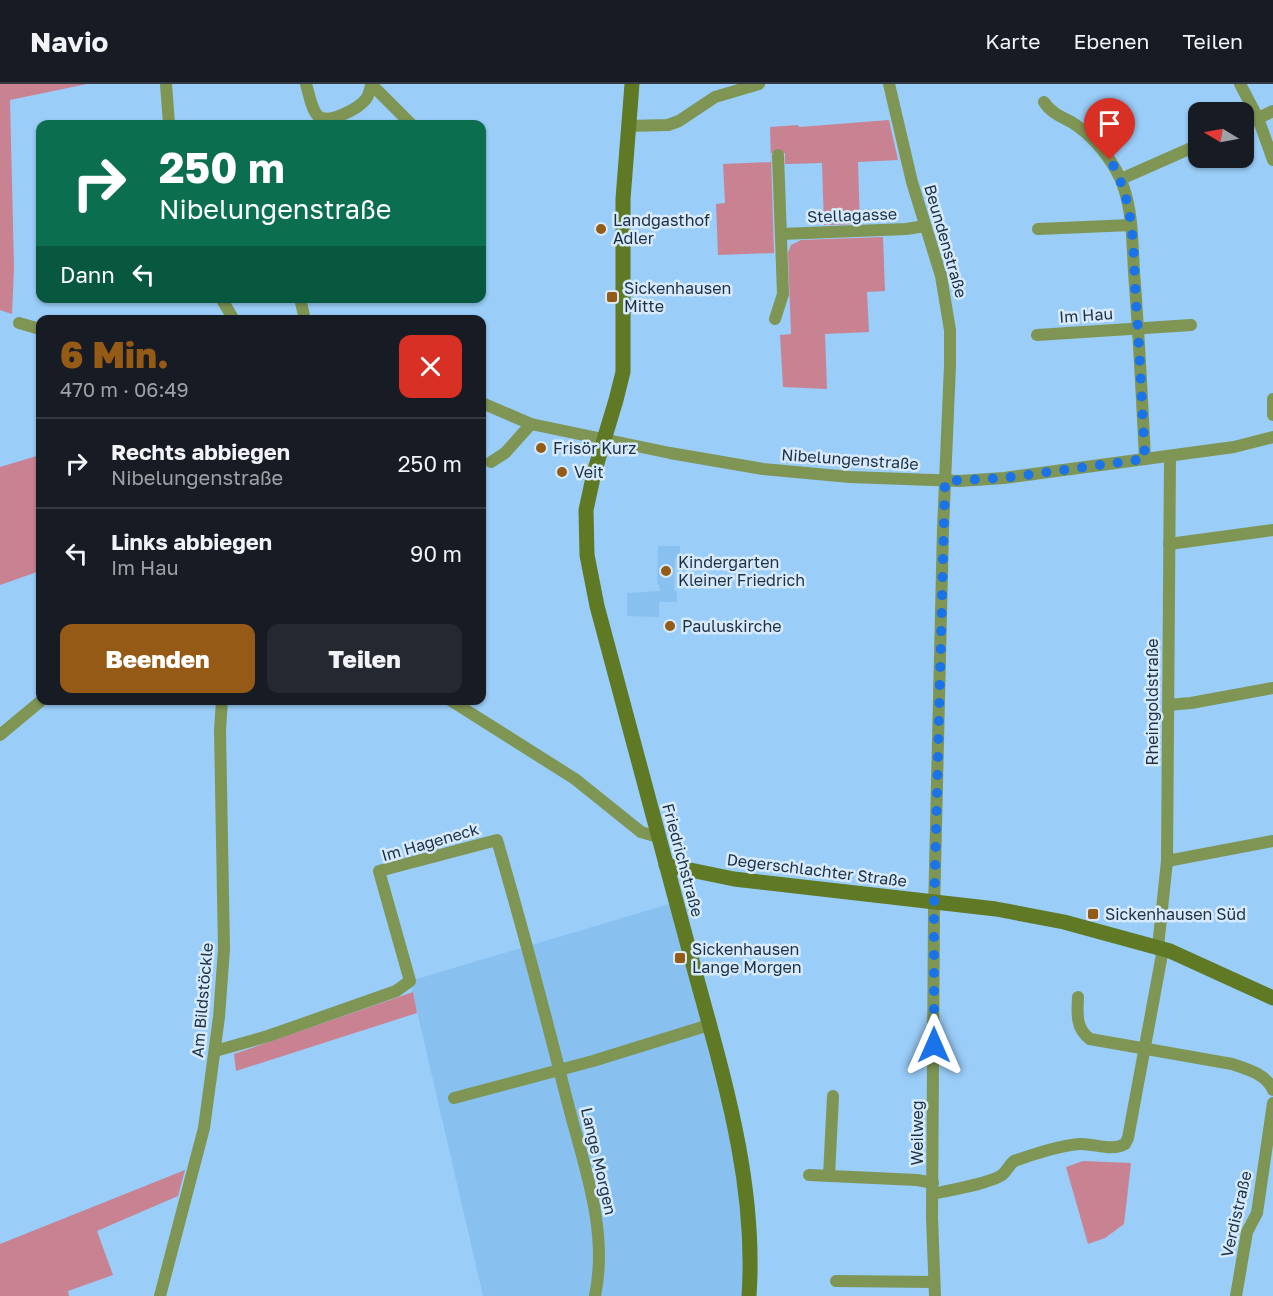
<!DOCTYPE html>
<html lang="de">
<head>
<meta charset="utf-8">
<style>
	body { margin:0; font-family:"Golos Text",sans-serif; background:#242831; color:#f1f3f6; height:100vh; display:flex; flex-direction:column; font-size:22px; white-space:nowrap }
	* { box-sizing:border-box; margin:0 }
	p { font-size:20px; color:#9ea1a6 }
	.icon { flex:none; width:33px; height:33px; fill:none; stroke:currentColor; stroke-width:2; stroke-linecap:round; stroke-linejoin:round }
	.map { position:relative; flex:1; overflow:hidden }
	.drawer { position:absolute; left:36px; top:231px; width:450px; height:390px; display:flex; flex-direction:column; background:#171b24; border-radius:12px; box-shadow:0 2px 4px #0004 }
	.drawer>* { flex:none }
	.guide { position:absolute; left:36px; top:36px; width:450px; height:183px; border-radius:12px; box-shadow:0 2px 4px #0004; background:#0b6e4f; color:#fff; overflow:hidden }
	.needle { width:39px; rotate:280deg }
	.buttons { position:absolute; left:1188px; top:18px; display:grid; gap:12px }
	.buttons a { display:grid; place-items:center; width:66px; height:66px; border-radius:12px; background:#171b24; box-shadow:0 2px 4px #0004; font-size:30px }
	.pin { position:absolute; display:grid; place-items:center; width:51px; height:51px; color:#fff; margin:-62px -26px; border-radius:50% 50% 50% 0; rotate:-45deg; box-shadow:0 0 6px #0007 }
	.pin .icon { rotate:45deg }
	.me { position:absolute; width:66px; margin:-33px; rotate:0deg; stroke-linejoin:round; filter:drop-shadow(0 0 4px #0008) }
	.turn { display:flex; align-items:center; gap:21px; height:126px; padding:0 24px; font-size:27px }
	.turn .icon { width:78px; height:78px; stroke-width:2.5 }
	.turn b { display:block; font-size:42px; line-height:51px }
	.then { display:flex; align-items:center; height:57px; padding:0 24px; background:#0003; gap:12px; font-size:22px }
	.round { display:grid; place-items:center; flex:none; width:63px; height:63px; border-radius:12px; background:#242831 }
	.overview { display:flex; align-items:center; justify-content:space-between; height:102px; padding:0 24px }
	h1 { font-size:36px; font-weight:800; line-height:45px; color:#945a16 }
	.action { display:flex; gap:12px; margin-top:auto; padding:12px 24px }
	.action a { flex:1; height:69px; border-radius:12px; background:#945a16; color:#fff; font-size:24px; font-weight:800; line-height:69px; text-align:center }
	.action a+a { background:#242831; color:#f1f3f6 }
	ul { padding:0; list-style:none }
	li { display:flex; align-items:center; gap:18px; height:90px; padding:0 24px; border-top:2px solid #363941 }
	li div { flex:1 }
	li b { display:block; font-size:22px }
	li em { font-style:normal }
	header { display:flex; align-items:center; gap:36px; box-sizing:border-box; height:84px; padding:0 30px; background:#171b24; border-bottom:2px solid #363941 }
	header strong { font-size:28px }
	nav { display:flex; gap:33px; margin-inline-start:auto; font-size:21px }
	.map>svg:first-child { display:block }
	.built { fill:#88c1f0 }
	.green { fill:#c98292 }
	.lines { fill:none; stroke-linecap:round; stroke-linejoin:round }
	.street { stroke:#7e9554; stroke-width:12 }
	.secondary { stroke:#5f7925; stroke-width:15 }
	.route { stroke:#1a73e8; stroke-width:10; stroke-dasharray:0 18 }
	.poi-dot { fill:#945a16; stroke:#d6eafc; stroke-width:2 }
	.labels { text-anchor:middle; stroke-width:5; stroke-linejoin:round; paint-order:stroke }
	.street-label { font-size:16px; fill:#1b3041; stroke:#d6eafc }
	.poi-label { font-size:16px; fill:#1b3041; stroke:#d6eafc; text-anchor:start }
</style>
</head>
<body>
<header>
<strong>Navio</strong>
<nav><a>Karte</a><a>Ebenen</a><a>Teilen</a></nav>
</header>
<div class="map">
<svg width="1273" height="1212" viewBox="0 0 1273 1212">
	<rect width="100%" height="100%" fill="#9acdf8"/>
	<g class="built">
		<path d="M658,462H680V473L675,474L674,507H677V518H659V533L627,532V509L660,507L659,501L657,500Z"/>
		<path d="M676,818L733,1032L749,1212H483L410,897Z"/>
	</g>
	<g class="green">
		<path d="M0,0H87L10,16L14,183L12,230L0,226Z"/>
		<path d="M889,36L898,76L858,78L860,140L824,141L822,79L785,80V69H771L774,169L718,171L716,120L725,119L723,80L771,78L770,43L798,41L799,43Z"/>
		<path d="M883,153L885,207L867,208L869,248L825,250L827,305L783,303L780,251L791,250L788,169L791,161L801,156Z"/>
		<path d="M40,371V487L0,501V383Z"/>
		<path d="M413,908L417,929L236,987L234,970Z"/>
		<path d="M1083,1077L1131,1079L1124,1140L1105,1154L1088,1160L1066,1083Z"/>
		<path d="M185,1086L178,1112L97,1147L113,1191L68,1207L69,1212H0V1160Z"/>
	</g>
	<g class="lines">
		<g class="street">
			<path d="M166,0L169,40"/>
			<path d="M306,0C309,9 311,25 318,32C329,41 359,24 366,15C369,11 370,6 371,1"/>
			<path d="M371,0L411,40"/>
			<path d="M889,0L912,98L941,192L950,246V281L943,445L934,827L932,1134L935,1212"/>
			<path d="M1240,0L1258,34L1273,76"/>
			<path d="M1044,18C1051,29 1062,33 1073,39C1091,51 1105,67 1116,86C1133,116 1132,154 1134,188C1139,251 1142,313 1145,375"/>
			<path d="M1244,41L1273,27"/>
			<path d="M628,42L668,41L679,37L715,13L759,0"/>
			<path d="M1121,95L1198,61"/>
			<path d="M1038,145L1131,141"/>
			<path d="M781,150L906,145L925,142"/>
			<path d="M221,214L234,236"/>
			<path d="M300,214L305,236"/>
			<path d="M775,235L783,210L778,71"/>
			<path d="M19,239L40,245"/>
			<path d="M1037,251L1191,241"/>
			<path d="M1273,315V331"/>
			<path d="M482,319L531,340L670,369L763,385L850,393L960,397L1004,394L1234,363L1273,353"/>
			<path d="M491,378L505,369L531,340"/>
			<path d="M1169,460L1273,446"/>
			<path d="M450,616L575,695L641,748L658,753"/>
			<path d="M1168,621L1191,619L1273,604"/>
			<path d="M0,651L42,616"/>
			<path d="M1167,777L1273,757"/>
			<path d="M1158,863L1167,777L1170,372"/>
			<path d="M1078,913C1077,930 1076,945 1090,955L1232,980C1247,985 1266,990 1273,1006"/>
			<path d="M215,967L268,952L396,907L410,897L379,787L497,756C522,842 545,929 567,1016C583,1080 609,1145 595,1212"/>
			<path d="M454,1014L593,977L709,941"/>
			<path d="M809,1091L917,1096L933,1099"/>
			<path d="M829,1092L833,1012"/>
			<path d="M932,1110C950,1106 988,1100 1002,1091C1007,1087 1009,1081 1014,1077C1035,1070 1058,1062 1079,1060C1094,1059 1111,1068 1125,1060L1128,1054L1163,865"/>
			<path d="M836,1197L934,1198"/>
			<path d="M160,1212L204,1044L219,933L224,865L220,646L222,616"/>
			<path d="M1236,1212L1247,1148L1257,1129L1273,1019"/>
		</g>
		<g class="secondary">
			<path d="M632,0L623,115V288L616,316L594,389L586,426L587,471L597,522C629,639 660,756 691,873C721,985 757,1095 749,1212"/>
			<path d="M666,781L734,795L996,825L1064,838L1170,867L1273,914"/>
		</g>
	</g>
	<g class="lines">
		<path class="route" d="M934,961V827L945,397L1004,394L1145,375C1142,323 1140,271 1136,219C1133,171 1136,118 1110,76"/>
	</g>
	<g class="poi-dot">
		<circle cx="601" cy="145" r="6"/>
		<rect x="606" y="207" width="12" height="12" rx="3"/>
		<circle cx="541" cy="364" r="6"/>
		<circle cx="562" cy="388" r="6"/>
		<circle cx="666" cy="487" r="6"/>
		<circle cx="670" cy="542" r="6"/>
		<rect x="1087" y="824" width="12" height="12" rx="3"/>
		<rect x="674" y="868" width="12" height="12" rx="3"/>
	</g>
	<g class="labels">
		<g class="street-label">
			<text transform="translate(852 131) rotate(-2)" y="6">Stellagasse</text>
			<text transform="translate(946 157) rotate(74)" y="6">Beundenstraße</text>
			<text transform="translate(1086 231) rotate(-4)" y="6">Im Hau</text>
			<text transform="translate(850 375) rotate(4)" y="6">Nibelungenstraße</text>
			<text transform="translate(1152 618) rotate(-90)" y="6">Rheingoldstraße</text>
			<text transform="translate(430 758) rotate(-16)" y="6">Im Hageneck</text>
			<text transform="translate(683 776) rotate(75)" y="6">Friedrichstraße</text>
			<text transform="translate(817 786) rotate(7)" y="6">Degerschlachter Straße</text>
			<text transform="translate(202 916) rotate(-85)" y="6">Am Bildstöckle</text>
			<text transform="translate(917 1049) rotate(-90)" y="6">Weilweg</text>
			<text transform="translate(599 1077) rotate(77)" y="6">Lange Morgen</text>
			<text transform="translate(1236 1130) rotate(-77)" y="6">Verdistraße</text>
		</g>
		<g class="poi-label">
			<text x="613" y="142">Landgasthof<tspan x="613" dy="18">Adler</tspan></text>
			<text x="624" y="210">Sickenhausen<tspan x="624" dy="18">Mitte</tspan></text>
			<text x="553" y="370">Frisör Kurz</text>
			<text x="574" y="394">Veit</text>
			<text x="678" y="484">Kindergarten<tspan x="678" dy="18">Kleiner Friedrich</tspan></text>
			<text x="682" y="548">Pauluskirche</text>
			<text x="1105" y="836">Sickenhausen Süd</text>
			<text x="692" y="871">Sickenhausen<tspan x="692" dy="18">Lange Morgen</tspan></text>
		</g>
	</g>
</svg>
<div class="buttons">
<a><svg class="needle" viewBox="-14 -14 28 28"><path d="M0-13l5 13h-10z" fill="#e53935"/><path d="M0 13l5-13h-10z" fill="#9ea1a6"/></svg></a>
</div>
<div class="pin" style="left:1110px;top:76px;background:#d93025"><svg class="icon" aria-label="arrive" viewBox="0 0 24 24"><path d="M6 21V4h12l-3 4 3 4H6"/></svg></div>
<svg class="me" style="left:934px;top:961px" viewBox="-20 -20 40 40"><path d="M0-17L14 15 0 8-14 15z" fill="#1a73e8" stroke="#fff" stroke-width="4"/></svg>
<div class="guide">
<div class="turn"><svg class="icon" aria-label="right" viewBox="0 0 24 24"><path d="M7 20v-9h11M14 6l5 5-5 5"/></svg><div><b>250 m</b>Nibelungenstraße</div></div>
<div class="then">Dann<svg class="icon" aria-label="left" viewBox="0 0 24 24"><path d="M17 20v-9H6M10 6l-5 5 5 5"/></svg></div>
</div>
<section class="drawer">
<div class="overview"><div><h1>6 Min.</h1><p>470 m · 06:49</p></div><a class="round" style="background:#d93025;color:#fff"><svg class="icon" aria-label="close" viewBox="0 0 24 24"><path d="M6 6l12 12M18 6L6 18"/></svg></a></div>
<ul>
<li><svg class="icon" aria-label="right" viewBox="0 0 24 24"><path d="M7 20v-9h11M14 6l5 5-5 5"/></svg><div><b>Rechts abbiegen</b><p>Nibelungenstraße</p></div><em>250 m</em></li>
<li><svg class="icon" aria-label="left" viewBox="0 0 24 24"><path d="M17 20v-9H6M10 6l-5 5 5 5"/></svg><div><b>Links abbiegen</b><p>Im Hau</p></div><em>90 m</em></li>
</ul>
<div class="action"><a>Beenden</a><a>Teilen</a></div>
</section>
</div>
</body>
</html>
